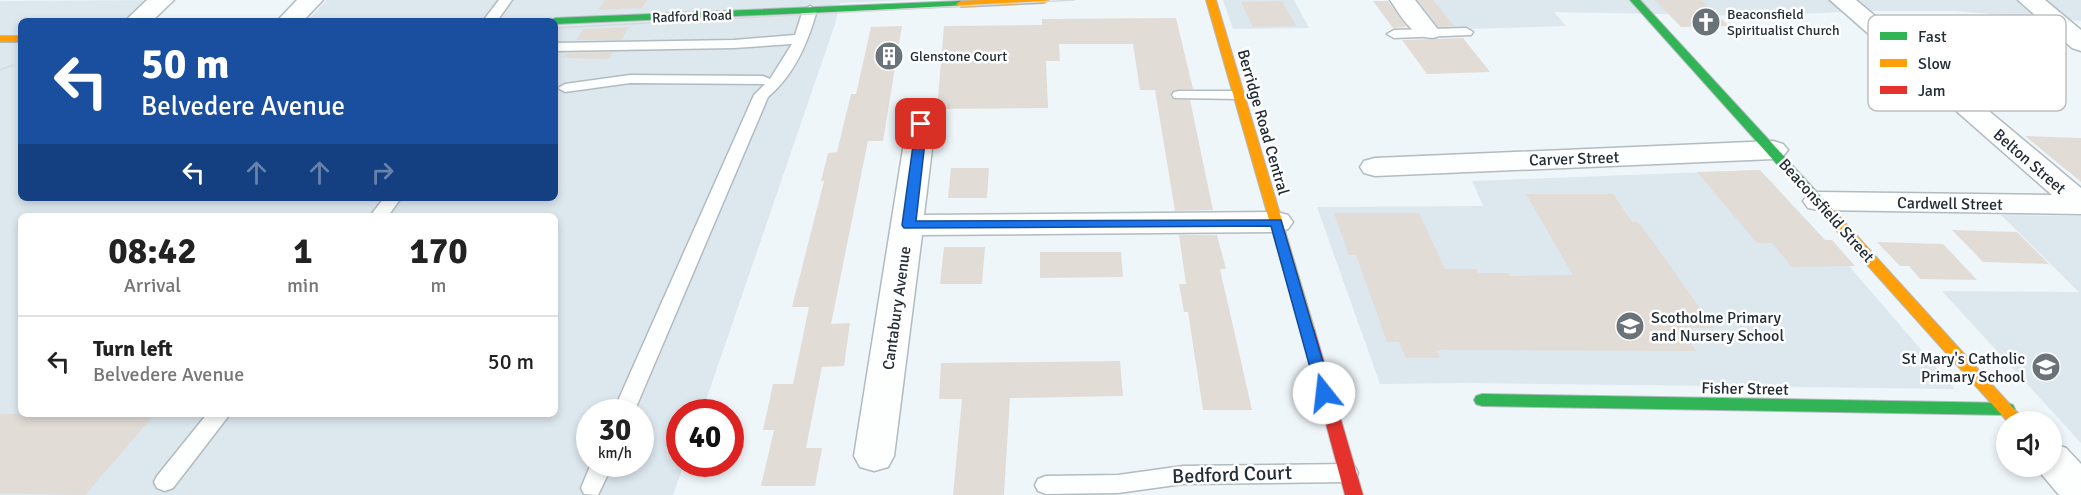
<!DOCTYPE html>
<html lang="en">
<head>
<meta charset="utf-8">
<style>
	body { margin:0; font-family:Signika,sans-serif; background:#f2f2f2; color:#222; height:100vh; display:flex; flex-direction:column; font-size:22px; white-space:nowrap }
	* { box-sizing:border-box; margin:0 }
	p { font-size:20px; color:#767676 }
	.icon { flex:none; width:33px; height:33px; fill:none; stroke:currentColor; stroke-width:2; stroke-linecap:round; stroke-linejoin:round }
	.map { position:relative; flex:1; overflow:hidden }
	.drawer { position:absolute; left:18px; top:213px; width:540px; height:204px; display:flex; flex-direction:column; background:#fff; border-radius:9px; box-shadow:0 3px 9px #0003 }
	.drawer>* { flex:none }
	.guide { position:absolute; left:18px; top:18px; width:540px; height:183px; border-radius:9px; box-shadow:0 3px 9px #0003; background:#1a4fa0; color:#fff; overflow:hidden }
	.tools { position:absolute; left:1996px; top:411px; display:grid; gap:12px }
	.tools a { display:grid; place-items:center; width:66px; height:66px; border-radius:50%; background:#fff; box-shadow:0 3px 9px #0003; font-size:30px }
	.speed { position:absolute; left:576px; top:399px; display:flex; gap:12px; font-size:30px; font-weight:700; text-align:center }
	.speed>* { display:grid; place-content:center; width:78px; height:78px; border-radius:50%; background:#fff; box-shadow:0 3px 9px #0003; line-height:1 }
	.speed small { font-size:15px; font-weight:400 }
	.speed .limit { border:9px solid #d22; background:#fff; color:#111 }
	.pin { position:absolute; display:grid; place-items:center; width:51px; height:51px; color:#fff; margin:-26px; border-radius:12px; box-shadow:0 3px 9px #0006 }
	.me { position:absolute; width:66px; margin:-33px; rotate:344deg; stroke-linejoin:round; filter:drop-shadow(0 0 4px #0008) }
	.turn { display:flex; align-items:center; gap:21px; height:126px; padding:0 24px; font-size:27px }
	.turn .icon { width:78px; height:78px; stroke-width:2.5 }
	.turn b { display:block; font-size:42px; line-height:51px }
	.lanes { display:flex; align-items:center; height:57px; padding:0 24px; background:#0003; justify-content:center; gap:30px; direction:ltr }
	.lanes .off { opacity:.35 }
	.eta { display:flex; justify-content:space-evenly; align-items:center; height:102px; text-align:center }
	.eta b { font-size:36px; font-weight:700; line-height:42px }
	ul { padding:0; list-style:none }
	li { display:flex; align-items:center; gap:18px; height:90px; padding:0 24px; border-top:2px solid #e0e0e0 }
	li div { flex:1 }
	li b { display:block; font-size:22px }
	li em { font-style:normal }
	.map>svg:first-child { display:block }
	.built { fill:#dce7ee; fill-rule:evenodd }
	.building { fill:#e2dcd7 }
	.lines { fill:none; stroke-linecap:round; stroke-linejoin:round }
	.lane-casing { stroke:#b2bbc0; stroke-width:3 }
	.street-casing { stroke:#b2bbc0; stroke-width:3 }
	.fast-casing { stroke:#b2bbc0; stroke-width:2 }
	.slow-casing { stroke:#b2bbc0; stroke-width:2 }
	.jam-casing { stroke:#b2bbc0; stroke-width:2 }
	.lane { fill:#fdfefe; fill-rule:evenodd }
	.street { fill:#fdfefe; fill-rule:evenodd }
	.fast { fill:#30b455; fill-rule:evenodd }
	.slow { fill:#ff9f0a; fill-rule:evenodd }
	.jam { fill:#e5322d; fill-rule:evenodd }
	.tram { stroke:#d7dadb; stroke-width:1.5 }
	.route { fill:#1a73e8; stroke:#114b97; stroke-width:1.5 }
	.labels { text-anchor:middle; stroke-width:5; stroke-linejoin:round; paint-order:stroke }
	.far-poi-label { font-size:14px; fill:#232d35; stroke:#fff; text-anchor:start }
	.far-street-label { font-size:14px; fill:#232d35; stroke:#fff }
	.street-label { font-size:16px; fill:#232d35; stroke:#fff }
	.poi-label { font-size:16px; fill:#232d35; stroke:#fff; text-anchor:start }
	.near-street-label { font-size:20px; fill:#232d35; stroke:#fff }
	.key { fill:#fff; stroke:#bdc0c2; stroke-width:1.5 }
	.key-label { font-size:16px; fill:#232d35 }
</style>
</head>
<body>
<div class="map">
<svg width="2081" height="495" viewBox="0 0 2081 495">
	<rect width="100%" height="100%" fill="#eff6fa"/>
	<g class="built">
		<path d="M172,0L146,21H21V198H555V21H307L327,0H911L840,3L835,24L702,412H680V464H684L673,495H0V1ZM21,216H555V414H21ZM590,412H640V464H590Z"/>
		<path d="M1223,0H1294L1309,28L1233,29Z"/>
		<path d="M1414,0H2081V21L1954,11H1865L1758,16L1554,12L1566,26L1438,30Z"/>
		<path d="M1760,170L1849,266L1955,389L1469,383L1380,384L1317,207L1483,206L1472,181Z"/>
		<path d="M2001,215L2081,216V443L1942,291L2079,292Z"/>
	</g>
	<g class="building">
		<path d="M605,0H647L642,8L598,10Z"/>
		<path d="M1418,0H1433L1454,26L1439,27Z"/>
		<path d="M1655,0H1701L1729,26L1681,27Z"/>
		<path d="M1282,1L1296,26L1253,27L1241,2Z"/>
		<path d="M1373,1H1388L1407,27L1393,28Z"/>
		<path d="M1176,18L1193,89L1174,90L1170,96L1174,100H1190L1213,210L1175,211L1155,90H1140L1133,44H1059L1060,61H1046L1048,108L937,109L944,26L1042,25V19Z"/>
		<path d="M902,26L883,141H868L831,324L850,323L844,366L822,367L806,448H822L815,486H761L774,430H763L773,384H793L809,307H792L824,181H821L828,153L837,152L851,94H856L871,27Z"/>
		<path d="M629,27L621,40H576L584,29Z"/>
		<path d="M1463,38L1490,72L1427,74L1402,40Z"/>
		<path d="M613,52L608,59L563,58L567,53Z"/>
		<path d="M2025,136L2081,138V182Z"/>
		<path d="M951,168H989L987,198H948Z"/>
		<path d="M1760,170L1825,240H1832L1855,266L1792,267L1772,243H1757L1697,172Z"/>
		<path d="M1526,194H1613L1632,222H1638L1651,239L1714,328H1681L1696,351L1436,350L1440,358H1406L1399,342H1387L1356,255H1349L1334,213H1419L1445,269H1476L1478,273H1508L1510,276L1573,275Z"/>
		<path d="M1952,230L2017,232L2049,264L1983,262Z"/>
		<path d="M1179,235H1217L1226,269H1220L1252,410H1203L1188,312H1184L1179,284H1186Z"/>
		<path d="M1877,242L1943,244L1977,280L1920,279L1909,266H1900Z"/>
		<path d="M944,247H985L982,284H940Z"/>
		<path d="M1040,252H1121L1123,277L1040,278Z"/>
		<path d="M1120,361L1123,396L1010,398L1004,495H953L962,399H939L941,363Z"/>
		<path d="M0,414H155L85,495L0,493Z"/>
	</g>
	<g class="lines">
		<g class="lane-casing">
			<g id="lane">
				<path d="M499,0H512L497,21H483Z"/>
				<path d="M810,6L817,10C808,43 794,75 768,97L634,412H613L754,95L765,84L630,83L565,92L558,88L565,84L630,75L763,76L770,79L792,44L734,48L555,51V43L734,40L795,35L803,10Z"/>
				<path d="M1466,28L1473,32L1471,35L1394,38L1387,34L1394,30Z"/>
				<path d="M1179,91H1239L1246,95L1239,99L1174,98L1172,95L1174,92Z"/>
				<path d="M384,198H401L388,216H370Z"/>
				<path d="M207,414H230L173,488L165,491L157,488L154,482L157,476Z"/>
				<path d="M591,464H613L598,495L584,494L581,488Z"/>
				<path d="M1347,464L1355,467L1358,473L1355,479L1347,482L1183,484L1118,493L1046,494L1038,491L1035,485L1038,479L1046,476L1118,475L1183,466Z"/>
			</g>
		</g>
		<g class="street-casing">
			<g id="street">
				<path d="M147,0H174L152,21H125Z"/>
				<path d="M297,0H323L303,21H277Z"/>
				<path d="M1390,0H1415L1440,32L1437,37C1415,43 1401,16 1390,0Z"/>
				<path d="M1830,0H1856L2081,188V214L1819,210L1808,208L1803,201L1808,194L1819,192L2052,195Z"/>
				<path d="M2018,0H2045L2081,30V51L2072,48Z"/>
				<path d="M921,115L931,118L935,124L924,215L1277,212L1288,215L1293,222L1288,229L1277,232L922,235L894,456L888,467L874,471L860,467L854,456L907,124L911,118Z"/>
				<path d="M1773,141L1783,144L1788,150L1783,156L1773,159L1375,176L1364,173L1360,167L1364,161L1375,158Z"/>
				<path d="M2052,443L2066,448L2081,464V495H2059L2038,470L2036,466H2052Z"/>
			</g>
		</g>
		<g class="fast-casing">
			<g id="fast">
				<path d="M1630,0H1640L1828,204L1829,207L1828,210H1818Z"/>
				<path d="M961,1L966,4L964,6L555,24V21H550L555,18Z"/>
				<path d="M1482,394L2007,403L2013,405L2015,409L2013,413L2007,415L1482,406L1476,404L1474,400L1476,396Z"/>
			</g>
		</g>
		<g class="slow-casing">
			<g id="slow">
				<path d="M983,0H1049L1044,3L961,7L956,4L961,1Z"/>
				<path d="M1206,0H1216L1315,331L1313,335H1303L1301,331Z"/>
				<rect x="0" y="36" width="21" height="6"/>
				<path d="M1823,203L1828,204L2026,422H2008L1818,210L1817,207Z"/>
			</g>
		</g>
		<g class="jam-casing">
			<path id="jam" d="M1308,326L1313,327L1315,331L1363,495H1345L1301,331L1303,327Z"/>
		</g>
		<use href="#lane" class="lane"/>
		<use href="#street" class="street"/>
		<use href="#fast" class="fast"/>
		<use href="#slow" class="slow"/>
		<use href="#jam" class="jam"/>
		<g class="tram">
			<path d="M555,28L1074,0"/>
			<path d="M0,70L13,65"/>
		</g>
	</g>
	<path class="route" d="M921,120L927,124L916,221L1281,220L1332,393L1330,397H1319L1317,393L1271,226L904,228L902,225L916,124Z"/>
	<defs>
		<g id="church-disc" transform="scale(1.5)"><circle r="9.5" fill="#6a737a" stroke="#fff"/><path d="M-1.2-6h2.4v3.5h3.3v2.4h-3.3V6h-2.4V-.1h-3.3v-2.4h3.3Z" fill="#fff"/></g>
		<g id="building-disc" transform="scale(1.5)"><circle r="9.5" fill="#6a737a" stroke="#fff"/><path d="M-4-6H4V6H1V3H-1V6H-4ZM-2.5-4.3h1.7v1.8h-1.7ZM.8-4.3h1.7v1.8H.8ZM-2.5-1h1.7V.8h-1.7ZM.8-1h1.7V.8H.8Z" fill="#fff"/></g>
		<g id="school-disc" transform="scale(1.5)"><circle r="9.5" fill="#6a737a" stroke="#fff"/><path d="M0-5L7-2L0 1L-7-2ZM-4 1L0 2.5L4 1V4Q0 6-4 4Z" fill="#fff"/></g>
	</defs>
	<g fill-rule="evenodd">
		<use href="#church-disc" x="1706" y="22"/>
		<use href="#building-disc" x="889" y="56"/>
		<use href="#school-disc" x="1630" y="326"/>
		<use href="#school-disc" x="2046" y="367"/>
	</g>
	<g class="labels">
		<g class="far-poi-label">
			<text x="1727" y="19">Beaconsfield<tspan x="1727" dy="16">Spiritualist Church</tspan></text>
			<text x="910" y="61">Glenstone Court</text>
		</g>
		<g class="far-street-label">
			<text transform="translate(692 16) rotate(-2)" y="5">Radford Road</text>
		</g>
		<g class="street-label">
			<text transform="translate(1264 122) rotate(74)" y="6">Berridge Road Central</text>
			<text transform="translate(1574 158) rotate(-2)" y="6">Carver Street</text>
			<text transform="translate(2030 161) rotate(41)" y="6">Belton Street</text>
			<text transform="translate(1950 203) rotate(1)" y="6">Cardwell Street</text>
			<text transform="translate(1827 210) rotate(48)" y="6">Beaconsfield Street</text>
			<text transform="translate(896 308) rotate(-82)" y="6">Cantabury Avenue</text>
			<text transform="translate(1745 388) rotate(1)" y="6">Fisher Street</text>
		</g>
		<g class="poi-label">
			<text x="1651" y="323">Scotholme Primary<tspan x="1651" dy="18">and Nursery School</tspan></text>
			<text x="2025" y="364" text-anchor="end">St Mary's Catholic<tspan x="2025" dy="18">Primary School</tspan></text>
		</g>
		<g class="near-street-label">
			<text transform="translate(1232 474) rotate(-2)" y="7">Bedford Court</text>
		</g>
	</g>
	<rect x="1868" y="15" width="198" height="96" rx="9" class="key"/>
	<rect x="1880" y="32" width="27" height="8" fill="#30b455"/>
	<rect x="1880" y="59" width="27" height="8" fill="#ff9f0a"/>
	<rect x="1880" y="86" width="27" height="8" fill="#e5322d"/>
	<g class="key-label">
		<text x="1918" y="42">Fast</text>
		<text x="1918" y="69">Slow</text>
		<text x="1918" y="96">Jam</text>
	</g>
</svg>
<div class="tools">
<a><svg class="icon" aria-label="sound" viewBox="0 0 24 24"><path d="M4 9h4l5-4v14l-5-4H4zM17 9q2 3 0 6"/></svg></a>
</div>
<div class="speed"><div>30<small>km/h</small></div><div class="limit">40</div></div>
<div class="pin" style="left:921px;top:124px;background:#d93025"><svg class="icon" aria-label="arrive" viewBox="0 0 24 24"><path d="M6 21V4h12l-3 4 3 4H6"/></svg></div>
<svg class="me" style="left:1324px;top:393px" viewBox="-20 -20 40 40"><circle r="19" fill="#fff"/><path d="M0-13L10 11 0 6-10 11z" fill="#1a73e8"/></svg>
<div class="guide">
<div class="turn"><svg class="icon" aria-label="left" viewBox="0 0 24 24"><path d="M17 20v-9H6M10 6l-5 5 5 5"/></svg><div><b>50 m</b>Belvedere Avenue</div></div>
<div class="lanes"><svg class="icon" aria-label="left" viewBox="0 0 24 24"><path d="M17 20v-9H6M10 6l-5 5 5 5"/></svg><svg class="icon off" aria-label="ahead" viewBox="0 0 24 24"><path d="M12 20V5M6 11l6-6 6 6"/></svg><svg class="icon off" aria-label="ahead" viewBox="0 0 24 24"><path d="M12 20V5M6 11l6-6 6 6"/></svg><svg class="icon off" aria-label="right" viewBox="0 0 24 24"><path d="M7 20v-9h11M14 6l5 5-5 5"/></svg></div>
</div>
<section class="drawer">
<div class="eta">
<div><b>08:42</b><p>Arrival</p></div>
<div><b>1</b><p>min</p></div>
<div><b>170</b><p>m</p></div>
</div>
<ul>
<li><svg class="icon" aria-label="left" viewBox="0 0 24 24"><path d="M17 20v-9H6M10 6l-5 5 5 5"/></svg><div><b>Turn left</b><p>Belvedere Avenue</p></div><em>50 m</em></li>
</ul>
</section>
</div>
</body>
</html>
